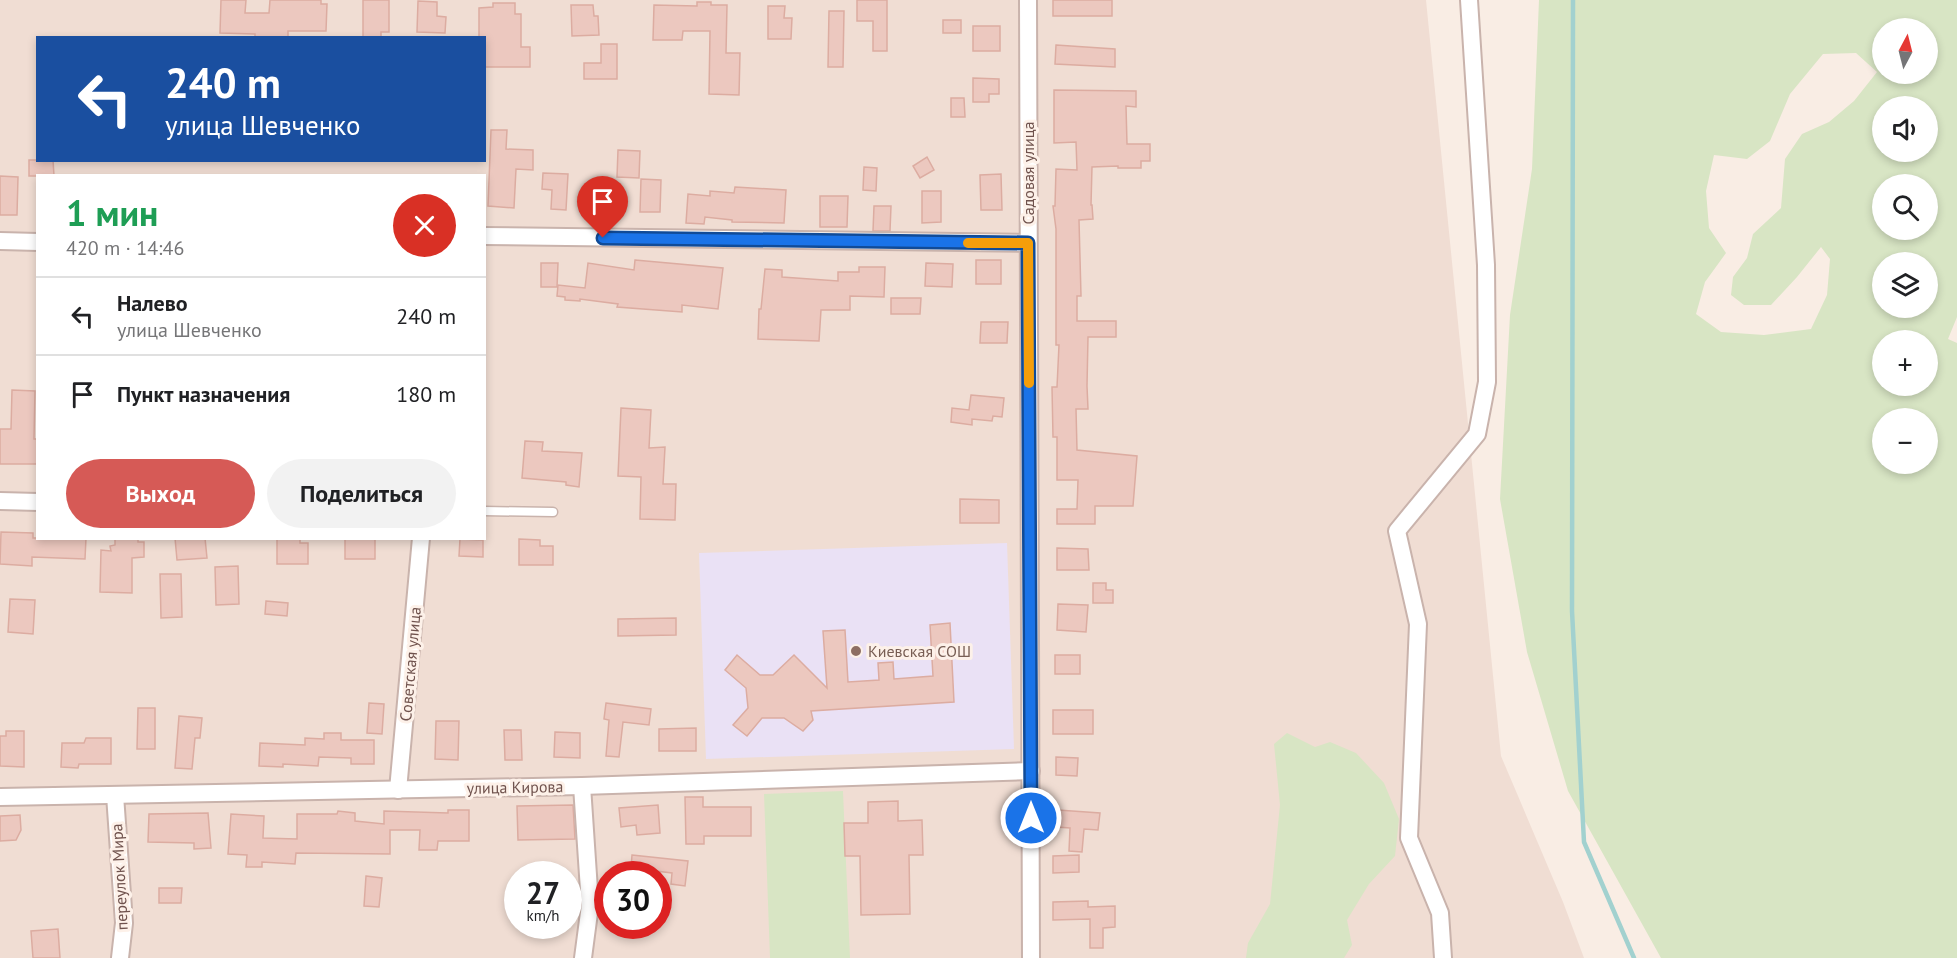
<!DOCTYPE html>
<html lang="ru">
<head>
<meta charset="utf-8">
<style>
	body { margin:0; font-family:"PT Sans",sans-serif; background:#f2f2f2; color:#202124; height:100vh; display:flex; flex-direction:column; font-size:22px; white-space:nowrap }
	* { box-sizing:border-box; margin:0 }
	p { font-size:20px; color:#757577 }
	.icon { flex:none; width:33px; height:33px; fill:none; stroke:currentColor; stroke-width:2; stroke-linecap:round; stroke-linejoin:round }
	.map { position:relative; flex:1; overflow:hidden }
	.side { position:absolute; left:36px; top:174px; width:450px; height:366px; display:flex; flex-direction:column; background:#fff; border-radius:0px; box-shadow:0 3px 9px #0003 }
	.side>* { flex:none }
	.guide { position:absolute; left:36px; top:36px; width:450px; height:126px; border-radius:0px; box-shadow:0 3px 9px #0003; background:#1a4fa0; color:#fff; overflow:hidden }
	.needle { width:39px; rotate:7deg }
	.tools { position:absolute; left:1872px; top:18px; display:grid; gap:12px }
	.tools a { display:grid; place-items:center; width:66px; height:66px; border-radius:50%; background:#fff; box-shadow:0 3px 9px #0003; font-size:30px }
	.speed { position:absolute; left:504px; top:861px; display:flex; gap:12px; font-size:30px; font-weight:700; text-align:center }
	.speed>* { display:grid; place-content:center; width:78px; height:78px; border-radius:50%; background:#fff; box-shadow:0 3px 9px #0003; line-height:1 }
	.speed small { font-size:15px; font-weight:400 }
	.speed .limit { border:9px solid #d22; background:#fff; color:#111 }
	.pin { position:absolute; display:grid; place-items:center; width:51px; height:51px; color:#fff; margin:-62px -26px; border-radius:50% 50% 50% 0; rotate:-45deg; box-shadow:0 0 6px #0007 }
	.pin .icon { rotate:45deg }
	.me { position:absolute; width:66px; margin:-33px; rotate:0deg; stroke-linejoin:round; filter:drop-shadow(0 0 4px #0008) }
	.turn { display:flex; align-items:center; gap:21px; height:126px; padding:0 30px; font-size:27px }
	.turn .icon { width:78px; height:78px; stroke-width:2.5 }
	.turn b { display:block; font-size:42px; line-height:51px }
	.round { display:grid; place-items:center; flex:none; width:63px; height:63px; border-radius:32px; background:#f2f2f2 }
	.overview { display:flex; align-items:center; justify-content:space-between; height:102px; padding:0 30px }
	h1 { font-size:36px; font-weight:800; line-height:45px; color:#1e9e55 }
	.cta { display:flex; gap:12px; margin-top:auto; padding:12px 30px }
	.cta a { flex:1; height:69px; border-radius:36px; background:#d65a56; color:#fff; font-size:24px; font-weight:800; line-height:69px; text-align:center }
	.cta a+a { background:#f2f2f2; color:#202124 }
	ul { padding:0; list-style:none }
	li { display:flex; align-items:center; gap:18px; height:78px; padding:0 30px; border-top:2px solid #e0e0e0 }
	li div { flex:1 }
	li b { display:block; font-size:22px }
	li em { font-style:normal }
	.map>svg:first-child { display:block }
	.residential { fill:#f0ddd3; fill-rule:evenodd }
	.education { fill:#eae1f5 }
	.green { fill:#d8e5c4; fill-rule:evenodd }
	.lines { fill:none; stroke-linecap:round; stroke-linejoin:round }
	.stream { stroke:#a2d1cf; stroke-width:4.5 }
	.building { fill:#ecc8bf; stroke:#dcaca1; stroke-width:1.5 }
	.service-casing { stroke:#c9b3ac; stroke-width:11 }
	.minor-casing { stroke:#c9b3ac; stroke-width:20 }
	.service { stroke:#fff; stroke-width:8 }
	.minor { stroke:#fff; stroke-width:16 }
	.route-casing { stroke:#114b97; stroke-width:15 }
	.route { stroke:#1a73e8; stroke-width:10 }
	.slow { stroke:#f59e0b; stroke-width:10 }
	.education-dot { fill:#8d6e63; stroke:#fdf1e9; stroke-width:2 }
	.labels { text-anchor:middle; stroke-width:6; stroke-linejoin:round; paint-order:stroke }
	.street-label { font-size:16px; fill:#6f524d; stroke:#fdf1e9 }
	.education-label { font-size:16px; fill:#785e54; stroke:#fdf1e9; text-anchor:start }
</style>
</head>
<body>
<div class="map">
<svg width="1957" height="958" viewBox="0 0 1957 958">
	<rect width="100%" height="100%" fill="#f9ede4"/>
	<path class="residential" d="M0,0H1426L1501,756L1563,902L1584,958H0ZM38,38H484V160H38ZM38,176H484V538H38ZM518,874H568V926H518ZM608,874H658V926H608Z"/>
	<path class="education" d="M1007,543L1014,749L706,759L699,553Z"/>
	<g class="green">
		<path d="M1539,0H1957V317L1948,339L1957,343V958H1661L1568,791L1527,652L1500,499L1510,315L1532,169ZM1882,28H1928V74H1882ZM1856,53L1877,72L1854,101L1829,122L1802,134L1785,159L1781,208L1753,234L1747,258L1733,277L1731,295L1744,305H1771L1797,277L1821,247L1830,259L1827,295L1811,329L1764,335L1721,332L1696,314L1705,282L1726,253L1709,228L1706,191L1714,155L1747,159L1770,141L1790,94L1823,54ZM1882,106H1928V152H1882ZM1882,184H1928V230H1882ZM1882,262H1928V308H1882ZM1882,340H1928V386H1882ZM1882,418H1928V464H1882Z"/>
		<path d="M1287,733L1315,747L1330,742L1356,753L1384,783L1399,819L1395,856L1369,884L1347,920L1352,945L1344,958H1246L1248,943L1270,904L1280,805L1274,744Z"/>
		<path d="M843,791L850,958H770L764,794Z"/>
	</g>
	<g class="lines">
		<path class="stream" d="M1573,0L1572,611L1584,842L1634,958"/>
	</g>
	<g class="building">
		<path d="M221,0H246L245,13H269L270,0H321V4H327L326,31H288V38H255V34L220,33Z"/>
		<path d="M363,0H389V32H381V38H363Z"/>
		<path d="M857,0H887V51H873V21H857Z"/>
		<rect x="1053" y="0" width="59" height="16"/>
		<path d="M418,1L437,2V16L446,17L445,33L417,32Z"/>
		<path d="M697,2H711V5H727L726,53H740L739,95L709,94L710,31H683L682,40H653L654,5L697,6Z"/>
		<path d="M493,3H515V14H521V47H530V67H484V38H479V8L493,7Z"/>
		<path d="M571,5H593L594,16H598L599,35L572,36Z"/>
		<path d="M768,6H785L784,18H792L791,39H768Z"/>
		<path d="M829,11H844L843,67H828Z"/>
		<rect x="943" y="20" width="18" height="13"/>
		<rect x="973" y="26" width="27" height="25"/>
		<path d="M601,44H617V79H584V63H601Z"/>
		<path d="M1056,45L1115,49V67L1055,64Z"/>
		<path d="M973,78L999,79V94H989V102H973Z"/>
		<path d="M1054,90L1136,91V107L1126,106L1127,144H1150V161H1141V168H1118V166L1092,167L1091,205H1092L1093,219L1079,220L1081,296H1077V321H1116V337H1088L1087,386L1088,409H1076L1077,450L1137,456L1133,506H1095V524H1057V509H1077L1078,480H1057V437H1053L1052,387H1057L1059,345H1056V229L1053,206H1055L1056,169L1077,170L1076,142L1054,143Z"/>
		<path d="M951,98H964L965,117H951Z"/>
		<path d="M491,130H507L506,149L533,150V170L516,169L514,208L488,206Z"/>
		<path d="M618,150L640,151L639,178L617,177Z"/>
		<path d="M927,157L934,170L920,178L913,166Z"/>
		<path d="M29,160H53L54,176H29Z"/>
		<path d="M864,167L877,168L876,191L863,190Z"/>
		<path d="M543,173L568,174L566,210L551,209L552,190L542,189Z"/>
		<path d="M1001,174L1002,210H981L980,175Z"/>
		<path d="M0,176L18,177L17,215H0Z"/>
		<path d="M641,179L661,180L660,212H640Z"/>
		<path d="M735,187L786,190L784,223L732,222V220L705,217L704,224L686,223L688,194L710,196V191L734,193Z"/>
		<rect x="592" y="189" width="21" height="24"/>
		<path d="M922,191H941V222L922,223Z"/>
		<path d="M820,196H848L847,227H820Z"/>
		<path d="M874,206H891L890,231H873Z"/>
		<path d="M635,260L723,268L718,309L682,305V312L617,307L618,304L580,299V301L565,300V297L557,296L558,285L585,288L588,263L634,270Z"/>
		<rect x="976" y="260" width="25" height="24"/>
		<path d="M541,263H558L557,287H541Z"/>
		<path d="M926,263L953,264L952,287L925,286Z"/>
		<path d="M859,267H885L884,297L850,296V310H821L819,341L758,339L759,309H761L765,269L782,270V277L838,281V272H859Z"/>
		<path d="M891,298H921L920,314H891Z"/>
		<path d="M981,322H1008L1007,343H980Z"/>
		<path d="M12,390L35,391L34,439H38V464H0V429H11Z"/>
		<path d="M971,395L1004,398L1002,417L993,416L992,421L972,419V425L951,422L952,408L969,410Z"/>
		<path d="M621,408L651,410L649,448L665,447L663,484H676L675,520L640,519L641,477L618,476Z"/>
		<path d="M525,441L543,442L542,451L582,453L579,487L566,485V482L522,478Z"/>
		<path d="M960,499L999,500V523H960Z"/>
		<path d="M1,532L33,533V538H86L85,559L32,557V566L0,564Z"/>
		<path d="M115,538H138V542H144V557L132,558V593L100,592L101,550L111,551L110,546L115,545Z"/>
		<path d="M175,538H205L207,558L177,560Z"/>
		<path d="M277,538H300V543H308V564H277Z"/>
		<path d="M345,538L375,539V559H345Z"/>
		<path d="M460,539L483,540V557L459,556Z"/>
		<path d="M519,539L540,540V546H553V565H519Z"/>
		<path d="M1057,548L1088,549L1089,570H1057Z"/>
		<path d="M238,566L239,604L216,605L215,567Z"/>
		<path d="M160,574H181L182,617L161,618Z"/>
		<path d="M1093,583H1106V590H1113V603H1093Z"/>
		<path d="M10,599L35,600L33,634L8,632Z"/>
		<path d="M266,601L288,603L287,616L265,614Z"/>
		<path d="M1058,604L1088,605L1086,632L1057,630Z"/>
		<path d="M676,618V635L618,636V619Z"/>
		<path d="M950,623L954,702L811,711L813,720L803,731L784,718H762L747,736L733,725L748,708L746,688L725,670L737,655L760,675H773L794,655L827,688L823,631L845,630L848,682L879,680L878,663L893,662L894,679L933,676L930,625Z"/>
		<rect x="1055" y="655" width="25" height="19"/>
		<path d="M369,703L384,704L382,734L367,733Z"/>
		<path d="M606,703L651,709L649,725L623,722L619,757L606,756L609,720L604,719Z"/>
		<path d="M138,708H155V749H137Z"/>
		<rect x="1053" y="710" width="40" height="24"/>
		<path d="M179,716L202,718L200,738H195L192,769L175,768Z"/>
		<path d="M436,721H459L458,760L435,759Z"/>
		<path d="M696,728V751H659V729Z"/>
		<path d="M504,730H521L522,760H505Z"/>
		<path d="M6,731H24V767L0,766V736H6Z"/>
		<path d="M555,732L580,733V758L554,757Z"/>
		<path d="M324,733H341V740H374V764H351V758L319,757L318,766L283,764V767L259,766L260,743L305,745V738L324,739Z"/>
		<path d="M86,738H111V764H79L78,768L61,767L62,743H84Z"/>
		<path d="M1056,757L1078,758L1077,776L1056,775Z"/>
		<path d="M685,797H703V807H751V836H704V844H686Z"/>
		<path d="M898,801V821L922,820L923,855H909L910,914L861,915L860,856H845L844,823H868V802Z"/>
		<path d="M573,805L575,839L518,840L517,806Z"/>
		<path d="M658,805L660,833L637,835L636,825L621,827L619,808Z"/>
		<path d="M448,810H469V841H438L437,850H419L420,830H390V854L296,853L295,864L262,862V867H246L247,855L228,854L231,814L264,816L263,838L297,839V814H337L338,811L355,813V821L384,824V811L448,813Z"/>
		<path d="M1058,810L1100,813L1098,830L1084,829L1082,852L1069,851L1070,828L1057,827Z"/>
		<path d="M208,813L211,848L194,849V843L148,842L149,814Z"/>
		<path d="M20,815L21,830L16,840L0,841V816Z"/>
		<path d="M632,855L688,861L685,886L671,884L672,873L631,868Z"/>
		<path d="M1079,855V872L1053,873V856Z"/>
		<path d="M366,876L382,878L379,907L364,906Z"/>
		<path d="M159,888H182L181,903H159Z"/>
		<path d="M1088,901V907L1115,906V927L1103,928V948H1090V919L1053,920V902Z"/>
		<path d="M58,929L60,958H33L31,931Z"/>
	</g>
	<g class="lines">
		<g class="service-casing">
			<path id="service" d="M484,511L553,512"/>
		</g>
		<g class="minor-casing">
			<g id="minor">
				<path d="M1028,0L1031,958"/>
				<path d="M484,236L1028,243"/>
				<path d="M0,241L38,242"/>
				<path d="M0,501L38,502"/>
				<path d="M582,786L590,905L583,958"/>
				<path d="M398,790L421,538"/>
				<path d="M115,795L124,923L120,958"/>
				<path d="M0,797L582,786L1031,771"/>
				<path d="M1443,958L1440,913L1409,838L1418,624L1397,531L1477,434L1487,382L1486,265L1469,0"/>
			</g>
		</g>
		<use href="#service" class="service"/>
		<use href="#minor" class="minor"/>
	</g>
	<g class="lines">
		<g class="route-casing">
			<path id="route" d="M603,238L1028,243L1031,818"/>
		</g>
		<use href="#route" class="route"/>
		<path class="slow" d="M968,243H1028L1029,383"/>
	</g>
	<circle class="education-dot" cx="856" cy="651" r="6"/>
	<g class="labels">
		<g class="street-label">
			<text transform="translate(1028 173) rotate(-90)" y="6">Садовая улица</text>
			<text transform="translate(410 664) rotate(-85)" y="6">Советская улица</text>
			<text transform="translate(515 787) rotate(-1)" y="6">улица Кирова</text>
			<text transform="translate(119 877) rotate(-93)" y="6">переулок Мира</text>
		</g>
		<g class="education-label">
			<text x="868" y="657">Киевская СОШ</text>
		</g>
	</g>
</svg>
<div class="tools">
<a><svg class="needle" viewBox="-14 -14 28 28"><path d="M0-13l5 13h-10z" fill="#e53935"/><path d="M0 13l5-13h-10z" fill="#757577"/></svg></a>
<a><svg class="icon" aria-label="sound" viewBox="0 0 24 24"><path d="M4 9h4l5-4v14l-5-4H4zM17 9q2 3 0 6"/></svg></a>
<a><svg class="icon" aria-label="search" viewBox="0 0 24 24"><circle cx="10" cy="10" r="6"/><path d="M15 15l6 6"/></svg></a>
<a><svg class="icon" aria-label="layers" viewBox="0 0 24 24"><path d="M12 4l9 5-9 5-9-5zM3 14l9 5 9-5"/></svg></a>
<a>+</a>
<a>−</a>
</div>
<div class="speed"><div>27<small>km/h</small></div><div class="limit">30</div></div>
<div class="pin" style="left:603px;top:238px;background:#d93025"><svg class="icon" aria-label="arrive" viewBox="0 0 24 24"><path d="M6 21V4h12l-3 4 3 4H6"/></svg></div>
<svg class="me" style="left:1031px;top:818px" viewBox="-20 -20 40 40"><circle r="17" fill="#1a73e8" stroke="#fff" stroke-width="3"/><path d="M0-11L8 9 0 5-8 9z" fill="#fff"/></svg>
<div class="guide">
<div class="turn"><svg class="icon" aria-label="left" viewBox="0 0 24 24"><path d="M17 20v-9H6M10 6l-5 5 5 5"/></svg><div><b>240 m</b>улица Шевченко</div></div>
</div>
<section class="side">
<div class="overview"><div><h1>1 мин</h1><p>420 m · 14:46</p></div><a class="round" style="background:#d93025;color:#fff"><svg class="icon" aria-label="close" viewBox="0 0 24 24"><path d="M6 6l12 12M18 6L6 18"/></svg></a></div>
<ul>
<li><svg class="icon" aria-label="left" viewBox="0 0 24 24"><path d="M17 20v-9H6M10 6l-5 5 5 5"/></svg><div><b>Налево</b><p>улица Шевченко</p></div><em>240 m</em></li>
<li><svg class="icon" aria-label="arrive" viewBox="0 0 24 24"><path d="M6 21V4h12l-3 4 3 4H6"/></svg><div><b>Пункт назначения</b></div><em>180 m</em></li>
</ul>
<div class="cta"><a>Выход</a><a>Поделиться</a></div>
</section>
</div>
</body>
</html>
